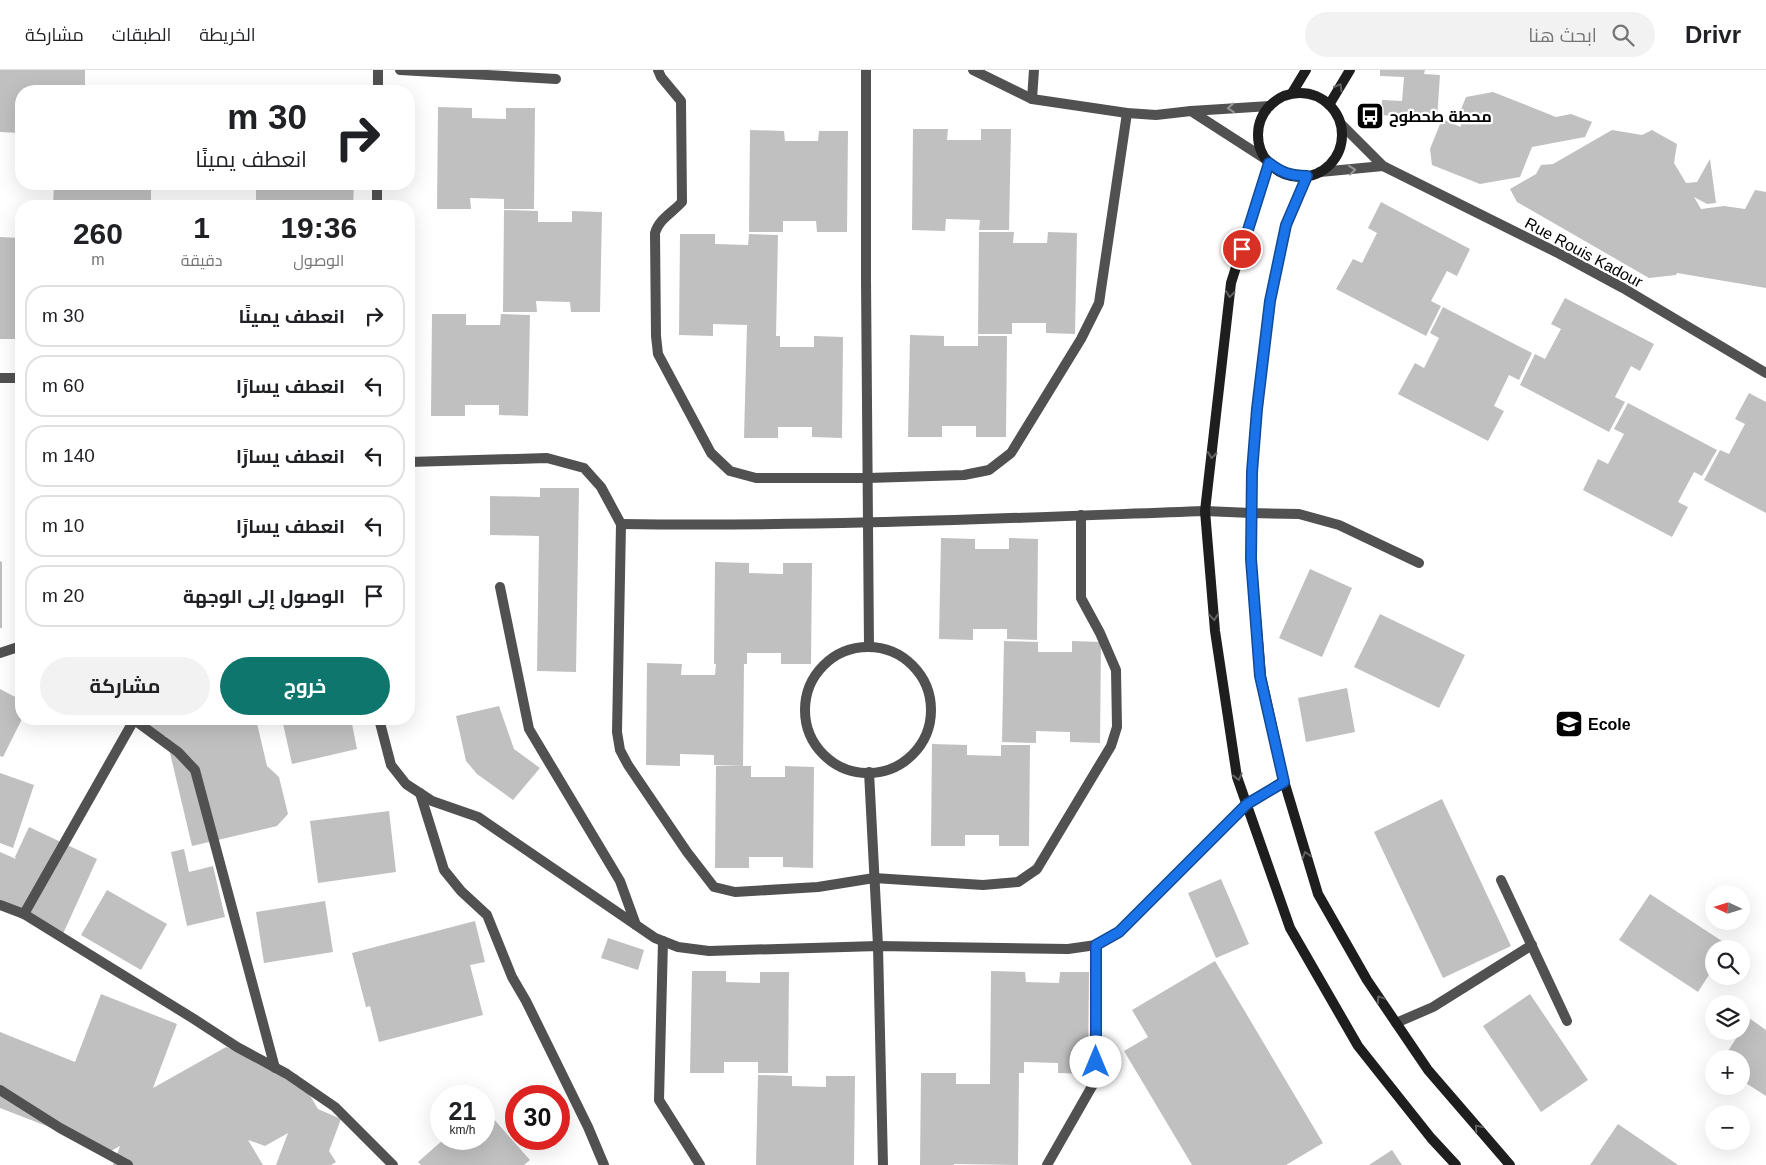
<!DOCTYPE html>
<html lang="ar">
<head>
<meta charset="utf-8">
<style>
	body { margin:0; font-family:Helvetica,Cairo,sans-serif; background:#f2f2f2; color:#202124; direction:rtl; height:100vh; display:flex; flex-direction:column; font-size:19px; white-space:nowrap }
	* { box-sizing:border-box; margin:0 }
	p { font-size:16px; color:#757577 }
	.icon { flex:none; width:28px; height:28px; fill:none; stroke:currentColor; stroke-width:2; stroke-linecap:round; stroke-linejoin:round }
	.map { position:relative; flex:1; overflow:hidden; direction:ltr }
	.sheet { position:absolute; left:15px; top:130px; width:400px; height:525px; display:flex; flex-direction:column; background:#fff; border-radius:20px; box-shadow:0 5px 20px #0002; direction:rtl }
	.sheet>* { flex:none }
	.banner { position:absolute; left:15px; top:15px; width:400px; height:105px; border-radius:20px; box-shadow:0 5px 20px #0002; direction:rtl; background:#fff; color:#202124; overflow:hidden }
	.needle { width:32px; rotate:274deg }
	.tools { position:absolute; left:1705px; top:815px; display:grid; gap:10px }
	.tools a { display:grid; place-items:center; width:45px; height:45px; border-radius:50%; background:#fff; box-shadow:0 5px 20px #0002; font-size:25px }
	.speed { position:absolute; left:430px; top:1015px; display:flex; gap:10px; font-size:25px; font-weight:700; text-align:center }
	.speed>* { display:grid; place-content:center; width:65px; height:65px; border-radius:50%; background:#fff; box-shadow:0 5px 20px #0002; line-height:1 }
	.speed small { font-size:12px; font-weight:400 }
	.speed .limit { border:8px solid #d22; background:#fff; color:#111 }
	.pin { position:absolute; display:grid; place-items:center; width:42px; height:42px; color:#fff; margin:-21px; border:2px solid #fff; border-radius:50%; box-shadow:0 1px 5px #0007 }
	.me { position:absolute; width:55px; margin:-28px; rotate:0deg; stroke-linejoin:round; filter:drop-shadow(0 0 4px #0008) }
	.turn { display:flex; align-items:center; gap:18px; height:105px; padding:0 25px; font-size:22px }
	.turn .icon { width:65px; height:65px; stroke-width:2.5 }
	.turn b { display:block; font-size:35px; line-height:42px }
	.eta { display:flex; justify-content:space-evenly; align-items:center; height:85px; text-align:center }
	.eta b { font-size:30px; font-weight:700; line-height:35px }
	.cta { display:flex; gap:10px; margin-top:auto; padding:10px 25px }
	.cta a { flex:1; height:58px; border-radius:30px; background:#0f766e; color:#fff; font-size:20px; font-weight:700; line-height:58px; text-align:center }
	.cta a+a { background:#f2f2f2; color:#202124 }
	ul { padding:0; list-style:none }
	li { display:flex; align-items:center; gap:15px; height:62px; margin:0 10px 8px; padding:0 15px; border:2px solid #e0e0e0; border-radius:20px }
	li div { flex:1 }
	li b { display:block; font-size:19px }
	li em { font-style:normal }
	header { display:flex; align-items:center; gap:30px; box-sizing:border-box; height:70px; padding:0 25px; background:#fff; border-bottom:1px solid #e0e0e0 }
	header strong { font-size:24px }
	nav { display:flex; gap:28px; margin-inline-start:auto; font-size:18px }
	.search { width:350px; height:45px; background:#f2f2f2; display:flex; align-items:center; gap:12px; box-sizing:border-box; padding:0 18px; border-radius:28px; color:#757577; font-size:19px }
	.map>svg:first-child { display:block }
	.building { fill:#c0c0c0 }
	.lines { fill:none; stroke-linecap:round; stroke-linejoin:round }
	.lane { stroke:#515151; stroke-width:10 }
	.street { stroke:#515151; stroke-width:10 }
	.secondary { stroke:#1e1e1e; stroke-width:10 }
	.oneway { stroke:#626262 }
	.oneway2 { stroke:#979797 }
	.route-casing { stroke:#114b97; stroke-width:12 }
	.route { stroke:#1a73e8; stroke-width:9 }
	.labels { text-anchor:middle; stroke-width:4.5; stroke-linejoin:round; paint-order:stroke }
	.poi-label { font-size:16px; font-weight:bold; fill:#000; stroke:#fff; text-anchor:start }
	.street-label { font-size:16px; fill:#000; stroke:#fff }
</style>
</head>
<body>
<header>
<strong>Drivr</strong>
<div class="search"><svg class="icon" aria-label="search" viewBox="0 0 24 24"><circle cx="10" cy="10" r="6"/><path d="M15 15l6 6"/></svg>ابحث هنا</div>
<nav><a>الخريطة</a><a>الطبقات</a><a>مشاركة</a></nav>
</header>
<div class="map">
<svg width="1766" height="1095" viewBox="0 0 1766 1095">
	<rect width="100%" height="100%" fill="#fff"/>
	<g class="building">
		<path d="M0,0H85V21H21L20,63L0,62Z"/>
		<path d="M1380,0H1425L1424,4L1440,5L1437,49L1381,45L1382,30L1402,31L1404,7L1380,6Z"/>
		<path d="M1493,22L1556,47L1571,44L1592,52L1585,67L1532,77L1520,107L1480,114L1432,95L1430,79L1442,49L1461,57L1459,44L1466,27Z"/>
		<path d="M438,37L472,38V48L506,49V38H535L534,139H504V129L470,128L471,139H437Z"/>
		<path d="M913,59H948L947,70H981V59H1011L1009,160H979L980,150L946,149L945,161L912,160Z"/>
		<path d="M750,60L784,61L785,71H818L819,61H848L847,162H817L816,151H783V162H749Z"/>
		<path d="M1612,60L1642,65L1652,60L1677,74L1674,93L1686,113L1697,112L1710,89L1716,133L1707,134L1694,127L1701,139L1724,136L1745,139L1755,120L1766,122V218L1677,203L1676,205L1649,208L1517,132L1510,119L1536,104L1541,95L1553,94Z"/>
		<path d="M54,114H151V136H53Z"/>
		<path d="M256,114H354L353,136H256Z"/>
		<path d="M1381,132L1470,179L1457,206L1447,201L1431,231L1441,236L1426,266L1336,219L1353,189L1362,193L1377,163L1368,158Z"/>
		<path d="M504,140L538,141V152H572V141L602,142L600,242H571L570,232L536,231L537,242H503Z"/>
		<path d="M979,162H1014L1013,173H1047L1048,162L1077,163L1075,264L1046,263V253H1012V264H978Z"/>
		<path d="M680,164H715V174L748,175L749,164L778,165L776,266H780V277H814V266L843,267L842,368L812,367V357H778V368H744L747,255L713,254V266L679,265Z"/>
		<path d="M0,167L21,168V258H19V269H0Z"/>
		<path d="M1565,228L1654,274L1640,301L1631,296L1615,327L1625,332L1609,362L1520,315L1535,284L1545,289L1561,259L1551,254Z"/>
		<path d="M1443,237L1532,283L1519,310L1509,305L1494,336L1504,341L1488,371L1398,324L1415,293L1424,298L1439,268L1430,263Z"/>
		<path d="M432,244H466V255H500L501,244L530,245L528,346L499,345V335H465V346H431Z"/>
		<path d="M910,265L944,266V276H978V266H1007L1006,367H976V356H942V367H908Z"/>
		<path d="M1749,323L1766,332V443L1704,410L1720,380L1729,384L1745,354L1735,349Z"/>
		<path d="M1628,333L1717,380L1702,406L1694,402L1678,432L1688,437L1672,467L1583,420L1598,389L1608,394L1624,364L1614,359Z"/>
		<path d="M540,418H579L576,602L537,601L539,466L490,465V426L540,427Z"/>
		<path d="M941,468L975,469V479H1009V468L1038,469L1037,570L1007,569V559H973V570L939,569Z"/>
		<path d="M0,491L2,492V558H0Z"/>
		<path d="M715,492L749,493V503L783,504V493H812L811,594H781V583H747V594H744L743,696L714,695V685L680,684V696L646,695L647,593L682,594L681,605H715L716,594H714Z"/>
		<path d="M1310,499L1352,518L1322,587L1279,568Z"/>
		<path d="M1380,544L1465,585L1439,638L1354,597Z"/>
		<path d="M1004,571L1038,572V582H1072V571L1101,572L1100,673L1070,672V662L1036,661V673L1002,672Z"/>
		<path d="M1347,618L1355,662L1306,672L1298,628Z"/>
		<path d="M0,619L21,630L22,649L3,687L0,686Z"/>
		<path d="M499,636L514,679L540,698L513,730L477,704L466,691L456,646Z"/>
		<path d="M127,649H256L267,696L279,707L288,744L277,756L192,776L166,666L152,669Z"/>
		<path d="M282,649H351L357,679L292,694Z"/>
		<path d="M932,674L967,675V685L1001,686V675H1030L1029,776H999V765H965V776H931Z"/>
		<path d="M716,696H751V707H785V696L814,697L813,798L783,797V787H749V798H715Z"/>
		<path d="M0,703L34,715L13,778L0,773Z"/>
		<path d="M1442,729L1511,876L1443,908L1374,762Z"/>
		<path d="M389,741L396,802L318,813L310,751Z"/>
		<path d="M29,757L97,789L62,866L0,837V782L16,789L15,787Z"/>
		<path d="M184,779L189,802L213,796L225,847L187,856L171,782Z"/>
		<path d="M1221,809L1249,874L1216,888L1188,823Z"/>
		<path d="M107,820L167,854L141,900L81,865Z"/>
		<path d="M1650,824L1728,875L1726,879H1714V897L1698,922L1619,870Z"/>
		<path d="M325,831L333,882L264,893L256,842Z"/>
		<path d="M475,851L485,892L470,895L483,945L379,972L370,936L366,937L352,883Z"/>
		<path d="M608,868L644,880L638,900L601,888Z"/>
		<path d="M1215,891L1323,1073L1286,1095H1192L1124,981L1148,967L1132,940Z"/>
		<path d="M692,901H726V912L760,913V902H789L788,1003H758V992H724V1003H690Z"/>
		<path d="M991,901L1025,902L1026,912L1059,913L1060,902H1089L1088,1004L1058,1003V993L1024,992V1003H1019L1018,1095L954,1094V1095H920L921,1003H956V1014H990Z"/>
		<path d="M101,924L177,954L153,1018L226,977L298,1005L318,1039L341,1049L329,1081L336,1092L331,1095H276L288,1063L265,1076L248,1070L263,1095H113L120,1076L111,1081L0,1038V962L75,992Z"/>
		<path d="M1530,924L1588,1010L1541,1042L1483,956Z"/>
		<path d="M1749,948L1766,960V1026L1741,1010V989H1723Z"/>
		<path d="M758,1005L792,1006V1016L826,1017V1006H855L854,1095H756Z"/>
		<path d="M484,1038L530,1090L524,1095H421L418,1092L444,1069H484Z"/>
		<path d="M1618,1054L1678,1095H1590Z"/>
		<path d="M1392,1080L1402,1095H1369Z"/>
	</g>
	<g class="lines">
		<path class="lane" d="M500,517L529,659L620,811L636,855"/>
		<g class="street">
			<path d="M400,0L556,9"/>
			<path d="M658,0L661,7L681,31L682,132C672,143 659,149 655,163L656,266L658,284L711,383L730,401L756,408H868L964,405L989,400L1011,383L1081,269L1099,233L1127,43"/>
			<path d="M866,0V211L869,577"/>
			<path d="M973,0L1032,29L1127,43L1156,45L1191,41L1267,90"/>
			<path d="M378,21V0"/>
			<path d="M1032,29L1034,0"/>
			<path d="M1191,41L1270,36"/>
			<path d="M1341,54L1383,96L1560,184L1623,218L1766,303"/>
			<path d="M1320,102L1383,96"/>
			<path d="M377,136V114"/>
			<path d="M0,308H21"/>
			<path d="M409,392L547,388L584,398L601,417L621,454L617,662L620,680L628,695L687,782L714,817L735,822L818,817L874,808L983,815L1018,812L1037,799L1111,676L1117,657L1116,600L1100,563L1081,528V445"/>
			<path d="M621,454C816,457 1010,448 1205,441L1251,443L1299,444L1339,455L1419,493"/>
			<circle cx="868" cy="640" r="63"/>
			<path d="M0,583L21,576"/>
			<path d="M133,649L178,682L195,700L275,998"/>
			<path d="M379,649L391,695L406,714L432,731L478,747L655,868L678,877L709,881L878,876L1068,879L1096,875L1119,862L1247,734L1284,711"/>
			<path d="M869,702L878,876L883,1095"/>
			<path d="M420,723L444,800L461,821L487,845L512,907L526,931L588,1057L604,1095"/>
			<path d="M1501,810L1567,951"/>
			<path d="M0,835L24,844L194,949L237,977L287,1004L335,1037L393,1095"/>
			<path d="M24,844L134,650"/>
			<path d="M663,871L659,1030L700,1095"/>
			<path d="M1396,953L1433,937L1532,875"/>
			<path d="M0,1020L60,1058L128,1095"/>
			<path d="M1047,1095L1095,1011L1096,875"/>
		</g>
		<g class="secondary">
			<path d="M1292,23L1306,0"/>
			<circle cx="1300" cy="65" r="42"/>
			<path d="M1329,35L1350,0"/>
			<path d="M1269,93L1231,213L1205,441L1215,561L1237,707L1290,858L1358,976L1431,1068L1456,1095"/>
			<path d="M1307,106L1286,155L1270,231L1257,339L1252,402L1251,489L1261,606L1284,711L1318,824L1367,910L1428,1000L1510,1095"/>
		</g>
	</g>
	<defs><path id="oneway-chevron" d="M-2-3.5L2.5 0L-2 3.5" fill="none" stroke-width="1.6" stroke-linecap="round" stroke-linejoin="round" transform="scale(1.25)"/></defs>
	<g class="oneway">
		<use href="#oneway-chevron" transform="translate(1339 17) rotate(-60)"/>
		<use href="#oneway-chevron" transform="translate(1230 224) rotate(96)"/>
		<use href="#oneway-chevron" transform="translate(1212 385) rotate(96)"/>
		<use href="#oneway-chevron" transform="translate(1214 547) rotate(85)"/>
		<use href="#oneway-chevron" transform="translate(1238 707) rotate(76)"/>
		<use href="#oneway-chevron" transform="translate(1306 785) rotate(-107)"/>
		<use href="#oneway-chevron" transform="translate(1380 929) rotate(-124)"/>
		<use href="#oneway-chevron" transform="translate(1478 1058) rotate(-130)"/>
	</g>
	<g class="oneway2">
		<use href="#oneway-chevron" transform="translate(1231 38) rotate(176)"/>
		<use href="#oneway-chevron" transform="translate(1352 100) rotate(-6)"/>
	</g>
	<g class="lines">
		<g class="route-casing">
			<path id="route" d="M1096,992V875L1119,862L1247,734L1284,712L1260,606L1251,489L1252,402L1257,339L1270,231L1286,155L1307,106C1291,106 1282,103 1269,93L1242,179"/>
		</g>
		<use href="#route" class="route"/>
	</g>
	<defs>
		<g id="bus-square" transform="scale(1.4375)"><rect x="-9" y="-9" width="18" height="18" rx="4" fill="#000" stroke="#fff"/><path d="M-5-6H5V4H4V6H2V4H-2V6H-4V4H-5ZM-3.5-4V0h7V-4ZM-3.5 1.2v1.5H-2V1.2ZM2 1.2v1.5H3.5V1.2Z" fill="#fff"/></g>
		<g id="school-square" transform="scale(1.4375)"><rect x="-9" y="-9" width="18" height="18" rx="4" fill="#000" stroke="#fff"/><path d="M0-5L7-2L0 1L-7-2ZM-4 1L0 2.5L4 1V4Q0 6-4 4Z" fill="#fff"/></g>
	</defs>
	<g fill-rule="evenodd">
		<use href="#bus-square" x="1370" y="46"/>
		<use href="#school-square" x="1569" y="654"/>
	</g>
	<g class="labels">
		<g class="poi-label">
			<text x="1389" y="52">محطة طحطوح</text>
			<text x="1588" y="660">Ecole</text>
		</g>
		<g class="street-label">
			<text transform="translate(1584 182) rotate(28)" y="6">Rue Rouis Kadour</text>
		</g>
	</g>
</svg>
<div class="tools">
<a><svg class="needle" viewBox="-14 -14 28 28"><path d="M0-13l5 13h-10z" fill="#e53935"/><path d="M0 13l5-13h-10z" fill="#757577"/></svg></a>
<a><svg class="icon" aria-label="search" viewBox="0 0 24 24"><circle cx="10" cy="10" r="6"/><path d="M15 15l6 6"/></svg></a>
<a><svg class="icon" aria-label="layers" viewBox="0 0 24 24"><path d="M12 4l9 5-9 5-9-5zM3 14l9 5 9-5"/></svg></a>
<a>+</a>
<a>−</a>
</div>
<div class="speed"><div>21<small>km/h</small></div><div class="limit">30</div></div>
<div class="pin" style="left:1242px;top:179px;background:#d93025"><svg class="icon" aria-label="arrive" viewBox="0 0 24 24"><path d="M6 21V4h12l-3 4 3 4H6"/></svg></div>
<svg class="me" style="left:1096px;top:992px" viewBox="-20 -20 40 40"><circle r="19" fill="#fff"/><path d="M0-13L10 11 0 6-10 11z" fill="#1a73e8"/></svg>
<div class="banner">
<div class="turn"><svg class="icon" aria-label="right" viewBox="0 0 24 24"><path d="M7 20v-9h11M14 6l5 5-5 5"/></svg><div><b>30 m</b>انعطف يمينًا</div></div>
</div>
<section class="sheet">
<div class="eta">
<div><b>19:36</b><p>الوصول</p></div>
<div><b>1</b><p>دقيقة</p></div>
<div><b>260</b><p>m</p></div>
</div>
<ul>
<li><svg class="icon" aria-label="right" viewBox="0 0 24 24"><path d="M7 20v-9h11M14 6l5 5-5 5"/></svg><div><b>انعطف يمينًا</b></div><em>30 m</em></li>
<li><svg class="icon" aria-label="left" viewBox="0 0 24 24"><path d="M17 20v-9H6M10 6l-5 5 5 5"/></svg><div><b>انعطف يسارًا</b></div><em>60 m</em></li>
<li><svg class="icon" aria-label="left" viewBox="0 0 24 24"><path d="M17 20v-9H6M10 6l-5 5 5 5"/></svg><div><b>انعطف يسارًا</b></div><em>140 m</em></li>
<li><svg class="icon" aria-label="left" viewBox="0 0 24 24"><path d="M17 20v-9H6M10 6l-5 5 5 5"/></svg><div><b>انعطف يسارًا</b></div><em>10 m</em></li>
<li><svg class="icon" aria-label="arrive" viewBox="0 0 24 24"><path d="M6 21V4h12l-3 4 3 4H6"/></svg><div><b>الوصول إلى الوجهة</b></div><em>20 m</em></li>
</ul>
<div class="cta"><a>خروج</a><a>مشاركة</a></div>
</section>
</div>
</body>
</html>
